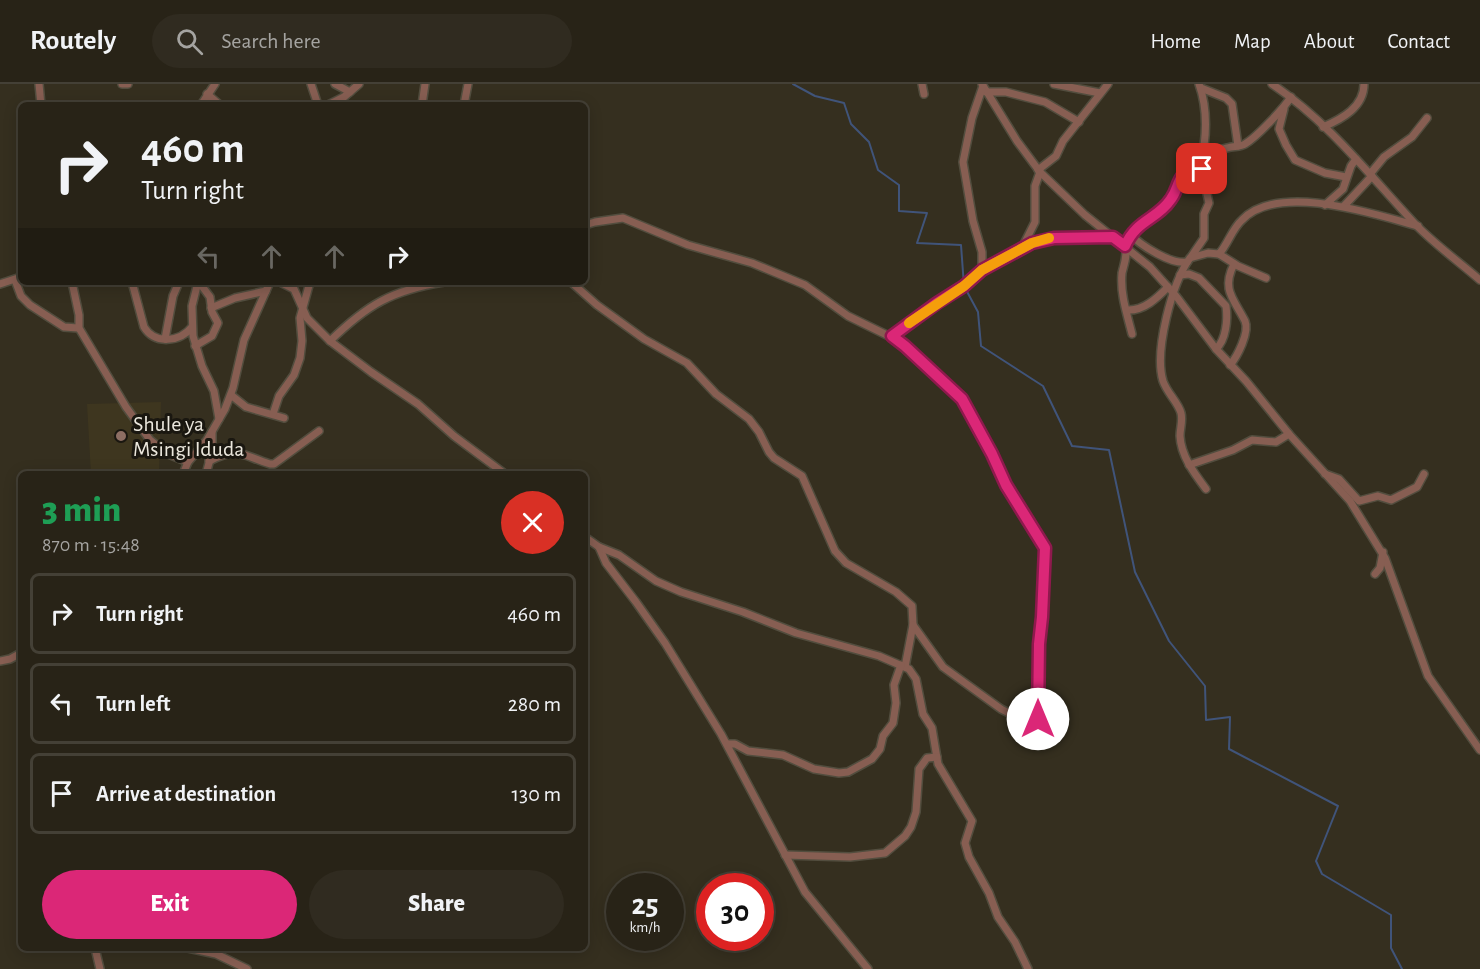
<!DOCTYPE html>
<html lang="en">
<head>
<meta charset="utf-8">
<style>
	body { margin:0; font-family:"Alegreya Sans",sans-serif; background:#302b20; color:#f1f3f6; height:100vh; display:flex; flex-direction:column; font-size:22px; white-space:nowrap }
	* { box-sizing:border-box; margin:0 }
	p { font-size:20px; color:#a5a4a1 }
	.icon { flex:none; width:33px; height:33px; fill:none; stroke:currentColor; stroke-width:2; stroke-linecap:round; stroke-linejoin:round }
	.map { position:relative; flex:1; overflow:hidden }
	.drawer { position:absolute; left:18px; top:387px; width:570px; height:480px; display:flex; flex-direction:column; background:#282317; border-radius:9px; box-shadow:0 3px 15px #0003,0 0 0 2px #444036 }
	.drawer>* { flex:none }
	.guide { position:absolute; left:18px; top:18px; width:570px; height:183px; border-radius:9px; box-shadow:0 3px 15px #0003,0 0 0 2px #444036; background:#282317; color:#f1f3f6; overflow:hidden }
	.speed { position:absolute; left:606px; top:789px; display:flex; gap:12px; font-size:30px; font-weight:700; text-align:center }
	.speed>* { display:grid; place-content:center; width:78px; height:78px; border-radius:50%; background:#282317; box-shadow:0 3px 15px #0003,0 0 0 2px #444036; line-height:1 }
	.speed small { font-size:15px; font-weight:400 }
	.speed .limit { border:9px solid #d22; background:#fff; color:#111 }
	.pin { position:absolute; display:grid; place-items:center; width:51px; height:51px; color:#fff; margin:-26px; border-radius:12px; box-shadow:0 3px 9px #0006 }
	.me { position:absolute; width:66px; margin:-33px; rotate:0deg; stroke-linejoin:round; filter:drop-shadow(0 0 4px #0008) }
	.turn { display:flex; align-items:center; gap:21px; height:126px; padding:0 24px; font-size:27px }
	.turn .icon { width:78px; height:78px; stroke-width:2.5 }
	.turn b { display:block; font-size:42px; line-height:51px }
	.lanes { display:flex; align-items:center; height:57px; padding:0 24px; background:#0003; justify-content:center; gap:30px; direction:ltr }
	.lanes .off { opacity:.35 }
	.round { display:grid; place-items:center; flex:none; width:63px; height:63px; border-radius:32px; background:#302b20 }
	.summary { display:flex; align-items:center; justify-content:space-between; height:102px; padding:0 24px }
	h1 { font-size:36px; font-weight:800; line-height:45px; color:#1e9e55 }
	.button { display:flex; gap:12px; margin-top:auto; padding:12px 24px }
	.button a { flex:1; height:69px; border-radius:36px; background:#db2777; color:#fff; font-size:24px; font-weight:800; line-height:69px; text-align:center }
	.button a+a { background:#302b20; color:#f1f3f6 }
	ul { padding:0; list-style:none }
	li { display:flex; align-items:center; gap:18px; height:81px; margin:0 12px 9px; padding:0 12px; border:3px solid #444036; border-radius:9px }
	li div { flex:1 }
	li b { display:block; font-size:22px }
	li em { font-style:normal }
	header { display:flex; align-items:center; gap:36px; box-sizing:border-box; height:84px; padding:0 30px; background:#282317; border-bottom:2px solid #444036 }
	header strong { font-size:28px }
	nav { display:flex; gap:33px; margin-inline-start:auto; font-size:21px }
	.search { width:420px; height:54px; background:#302b20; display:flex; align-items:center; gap:15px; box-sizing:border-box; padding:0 21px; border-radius:33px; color:#a5a4a1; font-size:22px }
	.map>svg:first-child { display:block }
	.built { fill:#3e361f }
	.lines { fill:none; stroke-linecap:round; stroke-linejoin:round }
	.stream { stroke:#40547a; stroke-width:2 }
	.minor-casing { stroke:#524d3e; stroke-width:10 }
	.minor { stroke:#875e52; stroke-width:7 }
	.route-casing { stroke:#8e194d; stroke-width:15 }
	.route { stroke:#db2777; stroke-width:10 }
	.slow { stroke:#f59e0b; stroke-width:10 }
	.education-dot { fill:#8d6e63; stroke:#1a1710; stroke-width:2 }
	.labels { text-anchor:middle; stroke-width:6; stroke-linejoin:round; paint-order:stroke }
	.poi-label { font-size:22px; fill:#ece8de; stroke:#1a1710; text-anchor:start }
</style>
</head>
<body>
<header>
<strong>Routely</strong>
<div class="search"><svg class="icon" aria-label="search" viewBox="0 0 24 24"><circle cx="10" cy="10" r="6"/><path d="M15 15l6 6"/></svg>Search here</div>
<nav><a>Home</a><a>Map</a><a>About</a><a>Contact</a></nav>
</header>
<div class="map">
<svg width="1480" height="885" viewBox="0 0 1480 885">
	<rect width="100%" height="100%" fill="#352f1f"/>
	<path class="built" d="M161,318L159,390H91L87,320Z"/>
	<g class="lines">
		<path class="stream" d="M793,0L815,12L844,19L851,40L869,58L878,86L899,101V127L927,129L917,159L961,161L964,202L978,228L981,262L1043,302L1072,362L1109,366L1135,488L1169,557L1205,602L1206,636L1230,633L1229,665L1338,722L1316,777L1322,790L1391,831V864L1402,885"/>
		<g class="minor-casing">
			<g id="minor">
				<path d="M39,0L41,21"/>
				<path d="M122,0H128"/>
				<path d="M311,0L318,21"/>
				<path d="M335,0L350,8"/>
				<path d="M922,0L924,10"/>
				<path d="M982,0L1017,57L1040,88L1085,131L1150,183L1176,212L1216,265L1246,297L1289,350L1350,417L1385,474L1428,592L1480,666"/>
				<path d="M1054,0L1100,9"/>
				<path d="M1272,0C1329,38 1371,93 1417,142C1437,162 1459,178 1480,196"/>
				<path d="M1201,4L1226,14L1232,20L1238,62"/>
				<path d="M986,8H1006L1045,18L1079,38"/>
				<path d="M207,10L220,21"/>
				<path d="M201,21L215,0"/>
				<path d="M328,21L344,13L359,0"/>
				<path d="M422,21L425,0"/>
				<path d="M464,21L468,0"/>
				<path d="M1284,25L1279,45L1286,61L1295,76L1325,89L1346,93"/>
				<path d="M1323,43C1342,35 1364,23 1364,0"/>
				<path d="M1038,86L1056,72L1063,57L1108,0"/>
				<path d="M1201,88C1205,77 1215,66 1227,64C1234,62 1240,63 1245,60C1257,53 1284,24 1291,13"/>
				<path d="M1370,90L1384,73L1412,53L1427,34"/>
				<path d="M1325,121L1343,105L1351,82L1356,75"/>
				<path d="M1344,122L1372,92"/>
				<path d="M1130,150C1141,162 1172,181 1187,178"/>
				<path d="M1025,162V158L1035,138V102L1040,88"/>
				<path d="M1219,170L1238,182L1266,194"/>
				<path d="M1191,173L1204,154V130L1209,119L1204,97L1198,85"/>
				<path d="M982,186C1000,179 1015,166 1032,159C1056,149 1088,152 1113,153"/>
				<path d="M1180,191L1189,190L1199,194L1226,222C1228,236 1226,256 1216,265"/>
				<path d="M15,196L21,212L30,221L64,243L78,244"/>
				<path d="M72,198L79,231V244L126,323L150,356L166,369L188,378"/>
				<path d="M132,198L144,243C155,261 180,258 192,243"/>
				<path d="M198,198L192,222L193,252L202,282L214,307L219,335"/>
				<path d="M280,198L294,205L307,234L330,257L371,288L418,320L454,352L505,390"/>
				<path d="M571,198L597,221L644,255L687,279L716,310L749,335L759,348L769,368L774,374L802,392L835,467L846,479L896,508L912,522L913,541L943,583L1001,625L1038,644L1039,560L1046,468L1042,458L1009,408L992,370L962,315L897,256L848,232L805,201L752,179L688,161L623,134L595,138L585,141"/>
				<path d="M0,200L21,193"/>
				<path d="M211,224L235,214L266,207"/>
				<path d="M1127,226C1144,227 1157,214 1168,203"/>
				<path d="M1132,250C1127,230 1120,210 1122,189C1124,180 1128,171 1125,162C1136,138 1146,142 1161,127C1173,116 1171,110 1178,98C1183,89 1191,86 1200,81C1207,55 1208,25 1199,0"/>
				<path d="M892,252L937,219L964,202L982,186V168L973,137L963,78L972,34L983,2"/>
				<path d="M165,255L173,212L179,198"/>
				<path d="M330,257C367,221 392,206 444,198"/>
				<path d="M195,262L212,252L218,239L212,228L210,213L199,198"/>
				<path d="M1230,281C1237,273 1250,248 1245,237C1234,215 1221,206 1234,180"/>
				<path d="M231,311L246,323L284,334"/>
				<path d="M273,330L279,312L294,291L300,274L302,257L300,234L310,198"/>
				<path d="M209,377C239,362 241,371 270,380H274L319,347"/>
				<path d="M1189,381L1233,366L1252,356L1276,358L1289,350"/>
				<path d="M183,390L188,378L207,356L225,325L233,304L244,256L270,198"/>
				<path d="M206,390L212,368V348"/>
				<path d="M1325,390L1339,395L1359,417L1378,412L1391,416L1417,403L1424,390"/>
				<path d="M1206,405C1194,389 1181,372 1180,352C1180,344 1183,337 1181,329C1178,318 1167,309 1163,297C1154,267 1172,199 1190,174L1208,169L1219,170C1228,160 1232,145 1242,136C1278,98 1374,130 1418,142"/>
				<path d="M585,453L599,463L606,479L636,518L665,559L721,650L805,808L868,885"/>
				<path d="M599,463L619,471L656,497L681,508L743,528L796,549L879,572L909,585L916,595L923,630L932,644L938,680L972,737L965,759L969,773L989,809L998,833L1015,858L1028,885"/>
				<path d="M1375,490L1380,484L1383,468"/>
				<path d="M0,577L10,575L21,569"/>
				<path d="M905,583L913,541"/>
				<path d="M727,660H735L748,667L783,671L814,685L839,689L848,688L872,675L880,665L883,652L893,639L896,619L894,601L901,581"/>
				<path d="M785,771L850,773L885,769L905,752L911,743L916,728L919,685L927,674L937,673"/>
				<path d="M95,864L100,885"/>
				<path d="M188,864L216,870L247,885"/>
			</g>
		</g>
		<use href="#minor" class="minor"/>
	</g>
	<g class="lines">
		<g class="route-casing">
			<path id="route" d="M1038,635L1039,560L1042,533L1045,464L1006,401L992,370L962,315L905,262L892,252L937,219L964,202L982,186L1032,159L1054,154L1113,153L1125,162C1137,135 1157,136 1171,115C1181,101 1175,91 1197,83L1201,88L1202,85"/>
		</g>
		<use href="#route" class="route"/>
		<path class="slow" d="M909,239L964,202L982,186L1032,159L1049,154"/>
	</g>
	<circle class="education-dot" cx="121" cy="352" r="6"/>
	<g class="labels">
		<g class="poi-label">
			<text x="133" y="347">Shule ya<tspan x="133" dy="25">Msingi Iduda</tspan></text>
		</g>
	</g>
</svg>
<div class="speed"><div>25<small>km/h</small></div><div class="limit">30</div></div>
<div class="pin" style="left:1202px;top:85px;background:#d93025"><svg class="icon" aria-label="arrive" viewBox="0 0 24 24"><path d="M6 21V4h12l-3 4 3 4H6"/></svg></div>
<svg class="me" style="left:1038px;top:635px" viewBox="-20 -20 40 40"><circle r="19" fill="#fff"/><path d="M0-13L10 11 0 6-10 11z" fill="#db2777"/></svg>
<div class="guide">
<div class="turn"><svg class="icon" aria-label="right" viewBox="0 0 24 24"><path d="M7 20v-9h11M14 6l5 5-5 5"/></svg><div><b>460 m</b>Turn right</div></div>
<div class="lanes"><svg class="icon off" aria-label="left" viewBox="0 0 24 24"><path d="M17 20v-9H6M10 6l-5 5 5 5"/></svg><svg class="icon off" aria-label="ahead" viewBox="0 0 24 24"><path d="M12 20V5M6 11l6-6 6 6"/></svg><svg class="icon off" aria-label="ahead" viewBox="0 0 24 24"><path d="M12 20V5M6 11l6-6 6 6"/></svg><svg class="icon" aria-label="right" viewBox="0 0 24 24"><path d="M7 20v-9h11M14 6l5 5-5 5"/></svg></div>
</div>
<section class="drawer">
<div class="summary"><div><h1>3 min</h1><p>870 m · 15:48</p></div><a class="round" style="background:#d93025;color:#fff"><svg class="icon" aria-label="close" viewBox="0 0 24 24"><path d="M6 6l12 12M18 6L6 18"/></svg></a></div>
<ul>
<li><svg class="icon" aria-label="right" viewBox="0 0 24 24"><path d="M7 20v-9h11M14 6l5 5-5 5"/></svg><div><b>Turn right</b></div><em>460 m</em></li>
<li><svg class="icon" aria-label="left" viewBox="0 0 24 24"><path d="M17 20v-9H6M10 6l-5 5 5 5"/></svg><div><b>Turn left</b></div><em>280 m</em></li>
<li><svg class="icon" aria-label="arrive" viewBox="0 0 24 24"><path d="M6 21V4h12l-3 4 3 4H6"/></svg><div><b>Arrive at destination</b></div><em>130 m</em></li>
</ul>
<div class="button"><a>Exit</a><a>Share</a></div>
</section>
</div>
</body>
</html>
